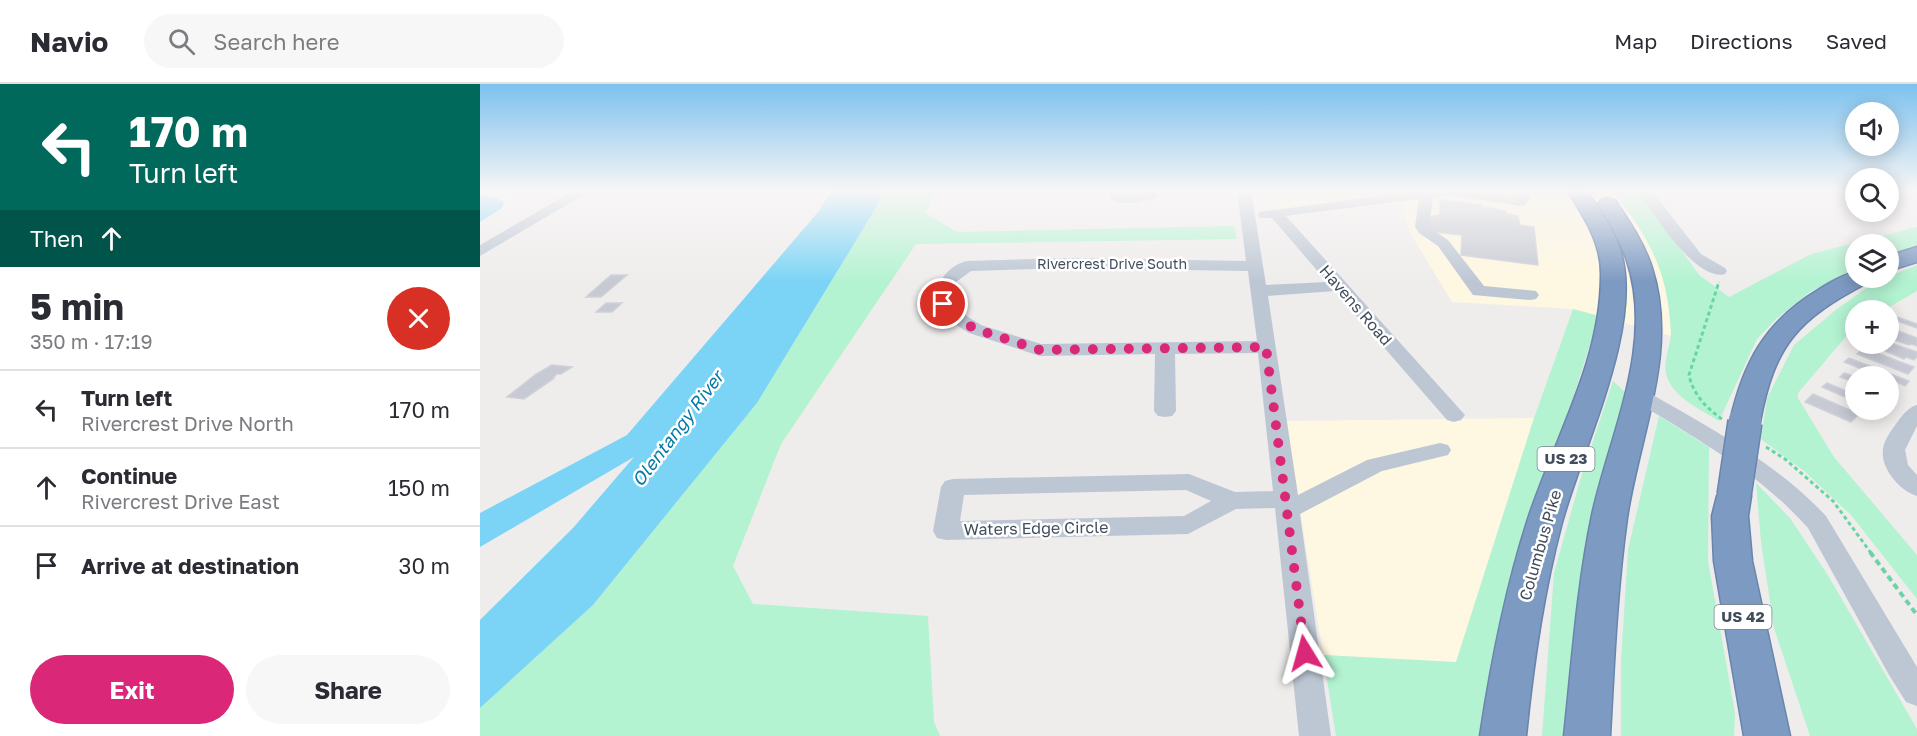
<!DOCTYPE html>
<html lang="en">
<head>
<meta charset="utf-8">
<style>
	body { margin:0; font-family:"Golos Text",sans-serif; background:#f7f7f7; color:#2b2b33; height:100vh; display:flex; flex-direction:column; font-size:22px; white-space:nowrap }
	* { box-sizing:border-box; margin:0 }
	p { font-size:20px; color:#7c7c81 }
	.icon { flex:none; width:33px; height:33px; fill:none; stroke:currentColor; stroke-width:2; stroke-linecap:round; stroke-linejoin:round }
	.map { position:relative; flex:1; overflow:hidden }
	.panel { display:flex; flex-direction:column; background:#fff; width:480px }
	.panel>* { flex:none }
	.hud { background:#00695c; color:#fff; overflow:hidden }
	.fabs { position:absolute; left:1365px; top:18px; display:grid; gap:12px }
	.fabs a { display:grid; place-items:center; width:54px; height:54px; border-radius:50%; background:#fff; box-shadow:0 3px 15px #0003; font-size:30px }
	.pin { position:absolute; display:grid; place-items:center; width:51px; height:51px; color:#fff; margin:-26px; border:3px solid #fff; border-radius:50%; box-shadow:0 2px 6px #0007 }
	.me { position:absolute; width:66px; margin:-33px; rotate:352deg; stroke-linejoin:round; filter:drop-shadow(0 0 4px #0008) }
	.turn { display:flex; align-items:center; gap:21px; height:126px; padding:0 30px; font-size:27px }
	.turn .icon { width:78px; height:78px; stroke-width:2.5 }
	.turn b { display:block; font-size:42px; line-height:51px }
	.then { display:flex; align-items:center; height:57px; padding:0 30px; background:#0003; gap:12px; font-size:22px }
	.round { display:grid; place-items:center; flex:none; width:63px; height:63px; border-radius:32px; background:#f7f7f7 }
	.overview { display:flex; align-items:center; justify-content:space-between; height:102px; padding:0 30px }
	h1 { font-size:36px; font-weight:700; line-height:45px }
	.cta { display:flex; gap:12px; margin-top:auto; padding:12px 30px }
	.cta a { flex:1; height:69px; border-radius:36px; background:#db2777; color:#fff; font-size:24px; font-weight:700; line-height:69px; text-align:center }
	.cta a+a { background:#f7f7f7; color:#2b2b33 }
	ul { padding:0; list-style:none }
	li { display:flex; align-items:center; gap:18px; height:78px; padding:0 30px; border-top:2px solid #e1e1e2 }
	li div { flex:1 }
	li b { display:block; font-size:22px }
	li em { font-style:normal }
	header { display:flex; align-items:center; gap:36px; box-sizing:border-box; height:84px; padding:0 30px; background:#fff; border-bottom:2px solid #e1e1e2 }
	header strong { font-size:28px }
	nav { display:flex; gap:33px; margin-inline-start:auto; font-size:21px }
	.search { width:420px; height:54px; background:#f7f7f7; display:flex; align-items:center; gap:15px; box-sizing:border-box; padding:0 21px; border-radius:33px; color:#7c7c81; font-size:22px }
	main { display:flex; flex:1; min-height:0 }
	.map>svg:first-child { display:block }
	.commercial { fill:#fef7e1 }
	.green { fill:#b3f3d1 }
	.water { fill:#7bd4f6 }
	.building { fill:#c7cad3; stroke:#cfd1d9; stroke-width:1.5 }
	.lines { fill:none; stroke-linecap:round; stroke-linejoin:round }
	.highway-casing { stroke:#6985ad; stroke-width:3 }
	.path-far2 { stroke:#68d5a7; stroke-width:2; stroke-dasharray:3 2; stroke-linecap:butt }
	.path-far1 { stroke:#68d5a7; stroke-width:3; stroke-dasharray:4 3; stroke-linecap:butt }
	.path { stroke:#68d5a7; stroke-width:4; stroke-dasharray:6 4; stroke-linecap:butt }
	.minor { fill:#bdc7d4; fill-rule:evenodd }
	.highway { fill:#7d9ac2; fill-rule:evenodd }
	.highway-bridge-casing { stroke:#6985ad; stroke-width:36; stroke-linecap:butt }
	.highway-bridge { stroke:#7d9ac2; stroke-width:33 }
	.route { stroke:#db2777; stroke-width:10; stroke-dasharray:0 18 }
	.labels { text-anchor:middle; stroke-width:5; stroke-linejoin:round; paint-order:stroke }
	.far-street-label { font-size:14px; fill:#424e5c; stroke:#fff }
	.shield { fill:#fff; stroke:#7b838d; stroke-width:1.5 }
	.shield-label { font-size:15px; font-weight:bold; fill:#424e5c }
	.street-label { font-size:16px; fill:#424e5c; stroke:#fff }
	.water-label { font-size:18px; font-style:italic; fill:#017aa9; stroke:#fff }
</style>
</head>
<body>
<header>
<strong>Navio</strong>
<div class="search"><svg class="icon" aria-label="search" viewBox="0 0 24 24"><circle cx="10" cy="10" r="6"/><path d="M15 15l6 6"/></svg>Search here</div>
<nav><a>Map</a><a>Directions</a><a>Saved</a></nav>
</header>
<main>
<section class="panel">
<div class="hud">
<div class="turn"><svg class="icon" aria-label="left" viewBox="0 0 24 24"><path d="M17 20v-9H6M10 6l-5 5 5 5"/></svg><div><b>170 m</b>Turn left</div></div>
<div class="then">Then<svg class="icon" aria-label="ahead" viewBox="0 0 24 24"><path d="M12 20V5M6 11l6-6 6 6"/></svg></div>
</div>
<div class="overview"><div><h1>5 min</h1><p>350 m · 17:19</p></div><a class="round" style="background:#d93025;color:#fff"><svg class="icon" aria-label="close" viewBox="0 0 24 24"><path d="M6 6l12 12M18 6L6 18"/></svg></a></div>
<ul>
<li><svg class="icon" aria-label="left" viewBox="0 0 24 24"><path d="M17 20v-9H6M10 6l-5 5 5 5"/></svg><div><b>Turn left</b><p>Rivercrest Drive North</p></div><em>170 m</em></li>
<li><svg class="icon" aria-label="ahead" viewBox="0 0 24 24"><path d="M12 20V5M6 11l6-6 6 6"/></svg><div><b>Continue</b><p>Rivercrest Drive East</p></div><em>150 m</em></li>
<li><svg class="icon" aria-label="arrive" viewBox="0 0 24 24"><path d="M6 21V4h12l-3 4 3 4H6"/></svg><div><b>Arrive at destination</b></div><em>30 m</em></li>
</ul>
<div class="cta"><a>Exit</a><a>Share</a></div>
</section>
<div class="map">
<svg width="1437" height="652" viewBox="0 0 1437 652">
	<rect width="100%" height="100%" fill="#efecec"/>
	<g class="commercial">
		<path d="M783,106H1133L1160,143L1175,169L1188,210L1191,252L1093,225L972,218L930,149L920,119L803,133Z"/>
		<path d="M1054,334L976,579L843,571L806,337Z"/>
	</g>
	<g class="green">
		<path d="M404,106H458L445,129L477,148L754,142L757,155L436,160L301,360L253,482L273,520L448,532L454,638L460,652H0V624L113,521L277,319L394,127Z"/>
		<path d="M1133,106H1159L1219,191L1249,213L1331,170L1437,143V161L1409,171L1408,160H1376L1375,185L1330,208L1297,234L1277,255L1239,337C1220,325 1191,313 1186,289C1183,277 1191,261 1191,248C1187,183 1170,157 1133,106Z"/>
		<path d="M1437,181V207L1404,226H1376L1375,245L1369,249L1318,309V314L1354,373L1437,471V515L1371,431L1324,387L1281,355L1287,314L1314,261L1357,225L1395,198Z"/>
		<path d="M1093,225L1119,232L1028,518L1012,652H856L843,571L976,578L1054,334Z"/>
		<path d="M1133,297L1148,311L1092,652H1062L1074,489L1101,393Z"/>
		<path d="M1179,332L1229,363L1228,477L1255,629L1254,652H1141V577L1148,466Z"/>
		<path d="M1276,399L1310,434L1349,493L1437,645V652H1330L1294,544L1281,458Z"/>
	</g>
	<g class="water">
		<path d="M352,106H404L394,127L277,319L113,521L0,624V536L93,444L154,373L0,463V429L147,351L339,127Z"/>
		<path d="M0,110L14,113L24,118L22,124L0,138Z"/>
	</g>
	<g class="building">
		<path d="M960,116L1002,121V123L1025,127V129L1038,132L1040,141L1054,143L1058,181L981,171L982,151L947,147L949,133L960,131Z"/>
		<path d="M131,191H147L121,213H106Z"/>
		<path d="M126,219H142L132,228H116Z"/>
		<path d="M1417,233L1437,240V244L1414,236Z"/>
		<path d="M1408,243L1437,254V262L1431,260L1429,261L1408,254Z"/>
		<path d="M1408,258L1437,268V273L1434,276L1426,273L1424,275L1390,260H1408Z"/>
		<path d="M1384,264L1434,283L1428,290L1377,270Z"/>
		<path d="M1369,274L1429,297L1425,302L1417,298L1415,300L1408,298V292H1394L1395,290L1364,278Z"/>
		<path d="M72,281L92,283L81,290H77L72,295H73L44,315L27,313L56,290Z"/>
		<path d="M1364,289L1376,293V299L1360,293Z"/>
		<path d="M1347,299L1376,311V320L1370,318L1372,316L1342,303Z"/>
		<path d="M1333,310L1379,330L1371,338L1325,318Z"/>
	</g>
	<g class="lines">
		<g class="highway-casing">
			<g id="highway">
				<path d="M1087,106H1106C1119,125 1133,143 1140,165C1165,241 1101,366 1081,442C1063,511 1053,581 1046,652H1000C1011,579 1025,506 1048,435C1074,355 1122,276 1121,189C1121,158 1103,131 1087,106Z"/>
				<path d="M1128,114L1135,116C1149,137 1164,159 1172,184C1199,268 1159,351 1147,434C1137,506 1134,579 1130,652H1084C1092,578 1097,503 1112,431C1130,349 1175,261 1147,177C1140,157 1129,138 1118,120L1121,116Z"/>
				<path d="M1437,163V178L1408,187V172Z"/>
				<path d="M1376,188V194H1391L1387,199C1318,235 1294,261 1280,338L1276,345L1265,348L1254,345L1250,338C1263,279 1285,238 1338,206C1349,199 1362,191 1376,188Z"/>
				<path d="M1254,400L1266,404L1271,412L1268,432L1272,477L1310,652H1264L1234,477L1232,432L1237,412L1242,404Z"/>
			</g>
		</g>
		<path class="path-far2" d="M1237,203L1239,198"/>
		<g class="path-far1">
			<path d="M1238,201L1209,291C1213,310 1226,324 1242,335"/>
			<path d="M1286,363L1305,375L1353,417L1391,469"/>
		</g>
		<path class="path" d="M1390,468L1437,531"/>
		<g class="minor">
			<path d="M95,106H112L0,172V161Z"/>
			<path d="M631,106H645L644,110L678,106L676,114C663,117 641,124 630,114Z"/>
			<path d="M757,106H771L786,201L847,198L792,134H780L778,131L780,128L942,106H986L1035,113L1031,106H1045L1050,115L1045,121L1040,122L971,111L953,113L949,143L968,156L1004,202L1056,207L1059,211L1056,215L1050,216L993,211L958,162L939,149L935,143L939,115L806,132L985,331L981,336L974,338L967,336L855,207L788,212L818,411L887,376L960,359L968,361L971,366L968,371L902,387L820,430L851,652H819L795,424L756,425L708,450L466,456L457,454L453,447L461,403L465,397L473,395L709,390L755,408L793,407L778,269L695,270L696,327L692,332L685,333L678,332L674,327L675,270L560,272L489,249L470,237L454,220C456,200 466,182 487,177L588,174L766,177ZM588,184L768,187L777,257L561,260L501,241L482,229L472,219L476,198L491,187ZM706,406L731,417L704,432L480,437L484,411Z"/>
			<path d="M1157,106H1171L1221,170L1245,184L1247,187L1245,190C1215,198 1173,128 1157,106Z"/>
			<path d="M1159,305L1166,307C1230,344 1294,377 1346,432L1437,583V622L1426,618L1409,591L1328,444C1278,388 1215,354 1152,315L1149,311L1152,307Z"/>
			<path d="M1437,321V342L1425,366L1428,381L1437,391V412C1420,407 1400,384 1403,365C1404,356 1411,347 1416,340C1422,332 1427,324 1437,321Z"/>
		</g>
		<use href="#highway" class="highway"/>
		<g class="highway-bridge-casing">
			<path id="highway-bridge" d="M1254,412L1265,338"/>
		</g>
		<use href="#highway-bridge" class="highway-bridge"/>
	</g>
	<linearGradient id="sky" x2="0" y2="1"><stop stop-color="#7cc1ee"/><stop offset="0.54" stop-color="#f8f6f6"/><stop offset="1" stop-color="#f8f6f6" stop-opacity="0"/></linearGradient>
	<rect width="1437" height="198" fill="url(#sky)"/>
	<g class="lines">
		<path class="route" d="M463,220L476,233L495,245L560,266L786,263L825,569"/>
	</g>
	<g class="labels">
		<g class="far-street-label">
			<text x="632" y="185">Rivercrest Drive South</text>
		</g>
		<g class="shield">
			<rect x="1057.5" y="363" width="57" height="24" rx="4.5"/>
			<rect x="1234.5" y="521" width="57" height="24" rx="4.5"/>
		</g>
		<g class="shield-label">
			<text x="1086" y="380">US 23</text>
			<text x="1263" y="538">US 42</text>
		</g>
		<g class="street-label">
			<text transform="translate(876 221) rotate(49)" y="6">Havens Road</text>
			<text transform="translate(556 444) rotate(-1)" y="6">Waters Edge Circle</text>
			<text transform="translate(1060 461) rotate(-74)" y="6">Columbus Pike</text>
		</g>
		<g class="water-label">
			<text transform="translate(198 345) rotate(-53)" y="6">Olentangy River</text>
		</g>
	</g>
</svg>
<div class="fabs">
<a><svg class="icon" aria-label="sound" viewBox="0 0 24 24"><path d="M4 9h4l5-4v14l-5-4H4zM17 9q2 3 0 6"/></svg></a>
<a><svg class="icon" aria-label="search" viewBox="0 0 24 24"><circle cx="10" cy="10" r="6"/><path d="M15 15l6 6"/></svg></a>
<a><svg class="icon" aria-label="layers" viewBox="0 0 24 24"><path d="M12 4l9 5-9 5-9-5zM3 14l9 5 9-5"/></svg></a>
<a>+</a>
<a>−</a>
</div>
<div class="pin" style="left:463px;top:220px;background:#d93025"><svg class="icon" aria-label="arrive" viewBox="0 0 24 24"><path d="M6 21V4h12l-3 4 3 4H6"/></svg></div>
<svg class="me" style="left:825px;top:569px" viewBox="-20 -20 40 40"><path d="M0-17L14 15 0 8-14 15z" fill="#db2777" stroke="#fff" stroke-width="4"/></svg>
</div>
</main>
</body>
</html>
